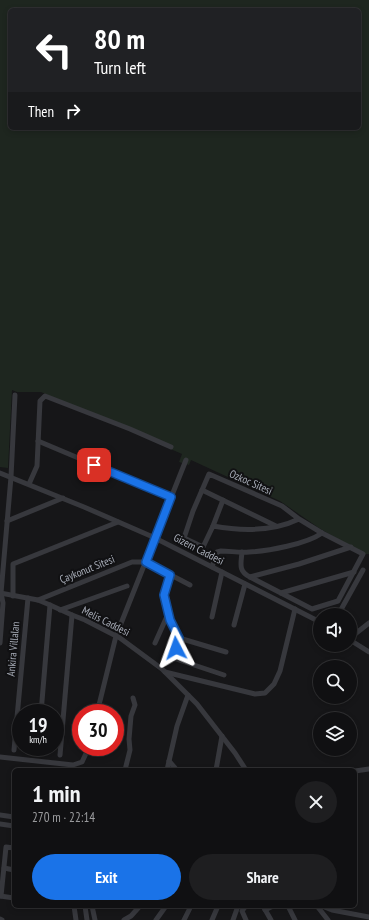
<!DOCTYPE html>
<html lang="en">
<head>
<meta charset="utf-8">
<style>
	body { margin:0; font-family:"PT Sans Narrow",sans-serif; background:#1e1e20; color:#f1f3f6; height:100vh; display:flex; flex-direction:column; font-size:15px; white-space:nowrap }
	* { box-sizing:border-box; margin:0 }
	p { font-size:13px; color:#9c9d9f }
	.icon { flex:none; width:22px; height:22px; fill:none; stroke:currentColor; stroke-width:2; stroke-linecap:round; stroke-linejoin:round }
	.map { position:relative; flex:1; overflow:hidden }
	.side { position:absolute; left:12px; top:768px; width:345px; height:140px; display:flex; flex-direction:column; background:#101012; border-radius:6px; box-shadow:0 2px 6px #0003,0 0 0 1px #303032 }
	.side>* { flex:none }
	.guide { position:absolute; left:8px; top:8px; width:353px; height:122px; border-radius:6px; box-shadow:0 2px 6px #0003,0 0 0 1px #303032; background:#202124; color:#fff; overflow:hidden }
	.tools { position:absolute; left:313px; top:608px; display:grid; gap:8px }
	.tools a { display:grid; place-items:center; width:44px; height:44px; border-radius:50%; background:#101012; box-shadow:0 2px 6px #0003,0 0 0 1px #303032; font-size:20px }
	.speed { position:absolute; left:12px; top:704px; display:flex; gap:8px; font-size:20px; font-weight:700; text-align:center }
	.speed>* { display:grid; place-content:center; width:52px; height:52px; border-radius:50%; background:#101012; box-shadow:0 2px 6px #0003,0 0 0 1px #303032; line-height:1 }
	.speed small { font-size:10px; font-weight:400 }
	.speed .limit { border:6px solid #d22; background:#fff; color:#111 }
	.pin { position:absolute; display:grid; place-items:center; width:34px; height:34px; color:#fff; margin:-17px; border-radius:8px; box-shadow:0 2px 6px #0006 }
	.me { position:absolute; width:44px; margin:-22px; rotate:356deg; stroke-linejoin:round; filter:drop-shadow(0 0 3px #0008) }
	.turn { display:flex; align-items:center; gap:14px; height:84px; padding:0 20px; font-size:18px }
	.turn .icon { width:52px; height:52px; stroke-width:2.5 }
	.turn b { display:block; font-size:28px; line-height:34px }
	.then { display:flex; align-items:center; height:38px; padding:0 20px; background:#0003; gap:8px; font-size:15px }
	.round { display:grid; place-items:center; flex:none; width:42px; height:42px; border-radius:21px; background:#1e1e20 }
	.head { display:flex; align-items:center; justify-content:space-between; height:68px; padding:0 20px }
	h1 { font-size:24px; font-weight:600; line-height:30px }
	.button { display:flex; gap:8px; margin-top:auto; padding:8px 20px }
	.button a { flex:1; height:46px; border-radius:24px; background:#1a73e8; color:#fff; font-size:16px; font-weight:600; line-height:46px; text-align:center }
	.button a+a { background:#1e1e20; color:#f1f3f6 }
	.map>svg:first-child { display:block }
	.green { fill:#1e261f; fill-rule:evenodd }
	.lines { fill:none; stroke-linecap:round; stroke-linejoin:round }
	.street { stroke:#37383d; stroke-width:5 }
	.route-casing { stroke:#114b97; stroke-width:10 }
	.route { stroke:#1a73e8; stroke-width:7 }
	.labels { text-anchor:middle; stroke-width:4; stroke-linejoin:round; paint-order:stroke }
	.street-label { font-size:11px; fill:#a8adb8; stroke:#111113 }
</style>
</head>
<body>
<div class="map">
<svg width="369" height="920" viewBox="0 0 369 920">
	<rect width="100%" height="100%" fill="#161618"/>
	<path class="green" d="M0,0H369V554H363L319,528L280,501L191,460L189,465L179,462L182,454L41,392H17L12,390L8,468L0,467ZM10,10H359V128H10Z"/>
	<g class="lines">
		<g class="street">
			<path d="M38,441L171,497"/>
			<path d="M0,473L84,507L153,537L320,622"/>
			<path d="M29,484L37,466L40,401L45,396L130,429L171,447"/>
			<path d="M202,490L276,526"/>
			<path d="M7,521L63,498"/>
			<path d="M213,526L223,500"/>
			<path d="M242,552C241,564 238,571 250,577L312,609L338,601L363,554L322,533L299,519C272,532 241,531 213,526L203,547L184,538L193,511L209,474L282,506L299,519"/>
			<path d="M212,567L217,552L221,551C230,551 240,553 249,552C268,551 307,544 322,533"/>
			<path d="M170,575L164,595L170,621L179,638L226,652"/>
			<path d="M250,577L299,564L351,547"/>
			<path d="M0,593L38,600L50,605L72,615L85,620L120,638L162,669L197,704L235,753L246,770"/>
			<path d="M281,593L354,572"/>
			<path d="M13,596V564L118,522"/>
			<path d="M38,600L132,562H146L190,585"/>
			<path d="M60,610L127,586"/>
			<path d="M338,615L363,570"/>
			<path d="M212,617L222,572"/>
			<path d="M234,625L245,584"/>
			<path d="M179,638L173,658L224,675"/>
			<path d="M350,638L369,623"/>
			<path d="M350,640L369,652"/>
			<path d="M0,643L3,603L1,593L11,477L15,395"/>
			<path d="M155,643L168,614"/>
			<path d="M165,672L255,694L265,693L274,684L280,671L295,609"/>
			<path d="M41,713L50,605"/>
			<path d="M97,713L116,636L186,460"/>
			<path d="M14,750L28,598"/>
			<path d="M38,753V747"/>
			<path d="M60,755L72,615"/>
			<path d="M0,757L73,765L82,762L89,747"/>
			<path d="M169,761L175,768V770"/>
			<path d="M125,770L130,750L129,739L131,716L135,705L133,698"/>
			<path d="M167,770L177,726L188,695"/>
			<path d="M216,770L222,736"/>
			<path d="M355,771L369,769"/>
			<path d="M0,815L14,817"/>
			<path d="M0,824L14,826"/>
			<path d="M4,868L14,870"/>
			<path d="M0,896L14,898"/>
			<path d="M1,896L6,847L14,848"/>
			<path d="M74,906L76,920"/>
			<path d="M85,906L87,920"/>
			<path d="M92,906L95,920"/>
			<path d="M263,906L271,920"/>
			<path d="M288,906L295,920"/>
			<path d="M317,906L328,920"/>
			<path d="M322,906L332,910L369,917"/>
			<path d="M265,910L273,906"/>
			<path d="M0,919L2,920"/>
			<path d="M124,920L131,916L140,906"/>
			<path d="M156,920L166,906"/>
			<path d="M184,920L191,906"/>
			<path d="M212,920L218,906"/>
			<path d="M233,920L238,906"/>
			<path d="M246,920L242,911L245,907L248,906"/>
		</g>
	</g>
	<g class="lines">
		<g class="route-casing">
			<path id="route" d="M94,465L171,497L146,562L170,575L164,595L170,620L179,638L176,648"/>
		</g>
		<use href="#route" class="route"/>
	</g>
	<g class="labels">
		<g class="street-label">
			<text transform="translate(251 482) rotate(24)" y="4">Ozkoc Sitesi</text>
			<text transform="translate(199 549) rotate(27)" y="4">Gizem Caddesi</text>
			<text transform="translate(87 569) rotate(-22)" y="4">Çaykonut Sitesi</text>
			<text transform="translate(106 621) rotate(27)" y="4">Melis Caddesi</text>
			<text transform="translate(13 649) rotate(-85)" y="4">Ankira Villalan</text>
		</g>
	</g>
</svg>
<div class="tools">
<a><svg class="icon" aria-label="sound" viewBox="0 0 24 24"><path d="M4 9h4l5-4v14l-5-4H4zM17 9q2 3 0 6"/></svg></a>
<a><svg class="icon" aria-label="search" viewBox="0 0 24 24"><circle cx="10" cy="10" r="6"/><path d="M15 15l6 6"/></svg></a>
<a><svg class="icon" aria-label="layers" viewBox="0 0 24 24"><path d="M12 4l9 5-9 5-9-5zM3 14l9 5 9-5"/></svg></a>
</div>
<div class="speed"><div>19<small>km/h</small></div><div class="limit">30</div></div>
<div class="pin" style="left:94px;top:465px;background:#d93025"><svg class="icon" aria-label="arrive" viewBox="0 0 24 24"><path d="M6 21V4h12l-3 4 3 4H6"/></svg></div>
<svg class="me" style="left:176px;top:648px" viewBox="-20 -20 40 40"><path d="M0-17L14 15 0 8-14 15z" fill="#1a73e8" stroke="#fff" stroke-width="4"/></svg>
<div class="guide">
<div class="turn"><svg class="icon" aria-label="left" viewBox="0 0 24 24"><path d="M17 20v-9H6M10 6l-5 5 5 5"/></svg><div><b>80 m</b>Turn left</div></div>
<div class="then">Then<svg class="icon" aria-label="right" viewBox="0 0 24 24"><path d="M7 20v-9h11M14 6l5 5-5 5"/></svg></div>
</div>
<section class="side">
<div class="head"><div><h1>1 min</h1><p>270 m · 22:14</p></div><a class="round"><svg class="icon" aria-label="close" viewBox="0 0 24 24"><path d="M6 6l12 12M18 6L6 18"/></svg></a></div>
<div class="button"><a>Exit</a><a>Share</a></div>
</section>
</div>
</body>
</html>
